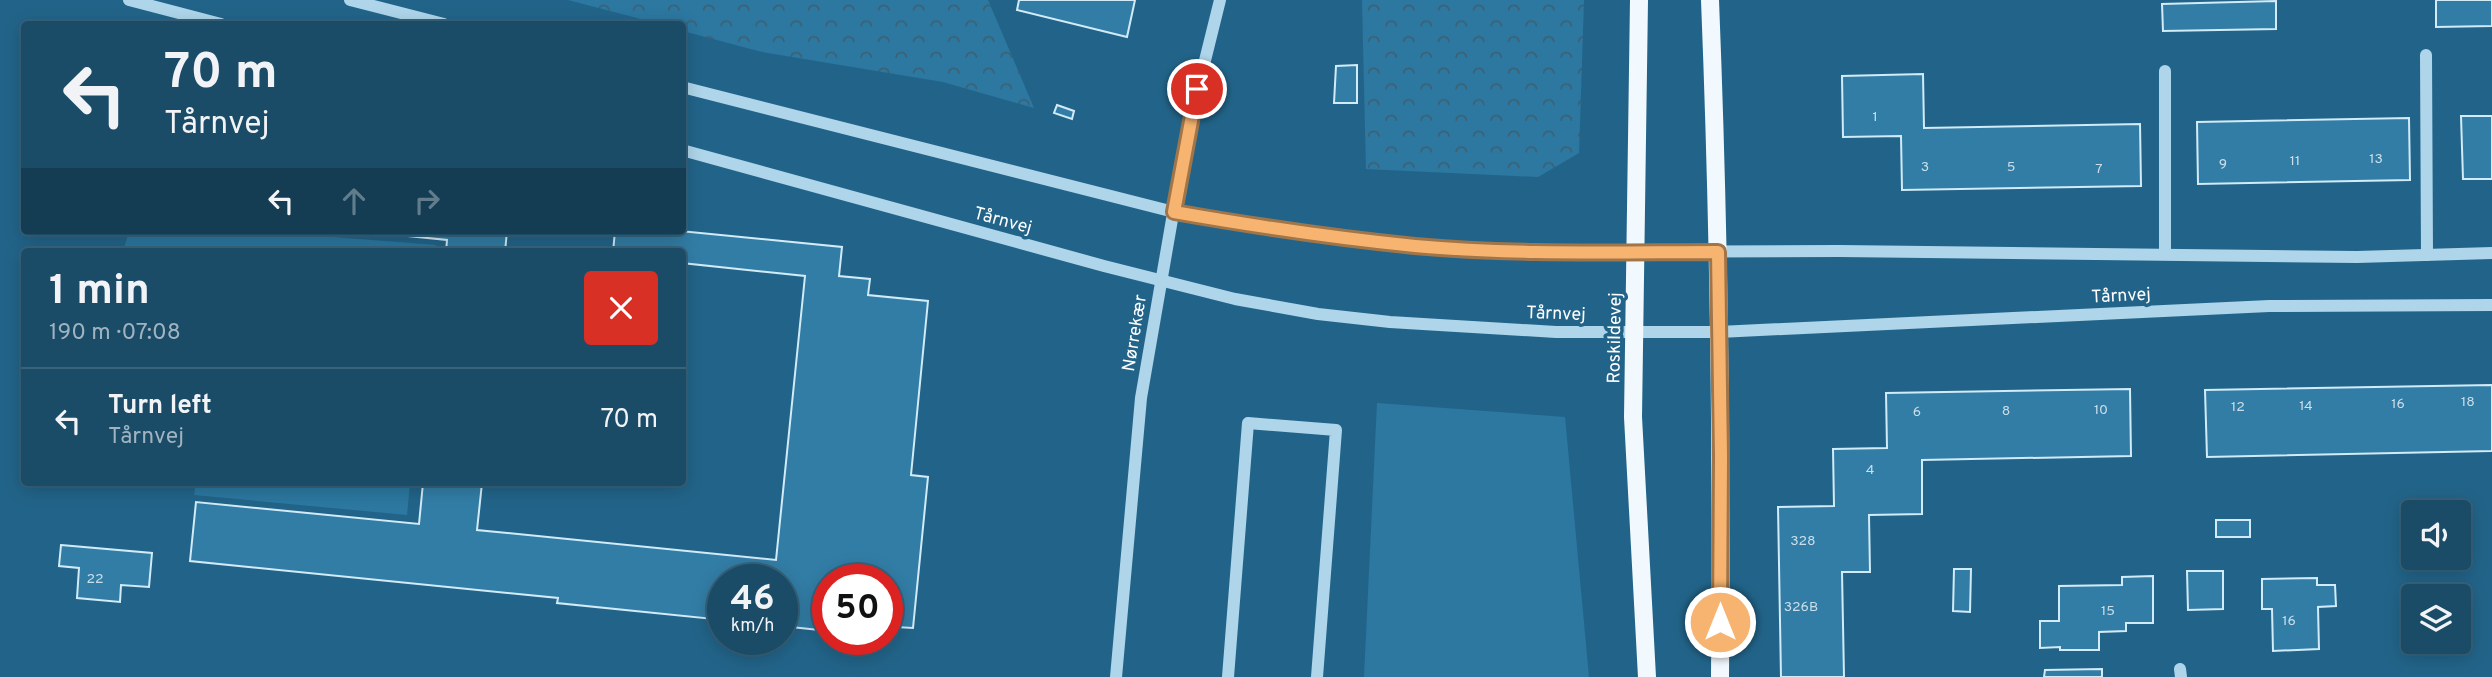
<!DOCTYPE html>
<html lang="en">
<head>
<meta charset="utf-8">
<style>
	body { margin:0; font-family:Overpass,sans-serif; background:#275570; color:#f1f3f6; height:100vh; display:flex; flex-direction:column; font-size:26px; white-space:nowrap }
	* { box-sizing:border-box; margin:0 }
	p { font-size:23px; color:#9fb3c0 }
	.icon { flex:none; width:38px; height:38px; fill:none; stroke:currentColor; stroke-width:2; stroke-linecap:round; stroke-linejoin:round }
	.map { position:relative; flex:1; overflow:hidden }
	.side { position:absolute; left:21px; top:248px; width:665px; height:238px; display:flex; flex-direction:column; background:#1a4b67; border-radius:7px; box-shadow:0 4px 18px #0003,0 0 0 2px #38637b }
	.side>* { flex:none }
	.banner { position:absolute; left:21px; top:21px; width:665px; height:214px; border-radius:7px; box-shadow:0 4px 18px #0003,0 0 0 2px #38637b; background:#1a4b67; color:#f1f3f6; overflow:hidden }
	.fabs { position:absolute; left:2401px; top:500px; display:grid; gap:14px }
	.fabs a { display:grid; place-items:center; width:70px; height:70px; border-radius:7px; background:#1a4b67; box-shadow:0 4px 18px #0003,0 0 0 2px #38637b; font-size:35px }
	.speed { position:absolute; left:707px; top:564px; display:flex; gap:14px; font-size:35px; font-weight:700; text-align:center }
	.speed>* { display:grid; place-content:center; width:91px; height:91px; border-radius:50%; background:#1a4b67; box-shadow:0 4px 18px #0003,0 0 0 2px #38637b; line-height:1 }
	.speed small { font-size:18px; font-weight:400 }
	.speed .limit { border:10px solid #d22; background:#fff; color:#111 }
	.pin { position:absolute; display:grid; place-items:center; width:60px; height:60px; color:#fff; margin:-30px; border:4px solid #fff; border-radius:50%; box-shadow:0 2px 7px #0007 }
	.me { position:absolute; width:77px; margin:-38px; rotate:0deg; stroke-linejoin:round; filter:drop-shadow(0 0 5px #0008) }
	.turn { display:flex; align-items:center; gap:24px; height:147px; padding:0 28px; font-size:32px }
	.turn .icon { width:91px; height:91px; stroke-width:2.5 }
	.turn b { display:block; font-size:49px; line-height:60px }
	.lanes { display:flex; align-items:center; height:66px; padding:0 28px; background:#0003; justify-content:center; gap:35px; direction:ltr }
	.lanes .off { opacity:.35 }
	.round { display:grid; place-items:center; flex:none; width:74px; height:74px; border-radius:7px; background:#275570 }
	.head { display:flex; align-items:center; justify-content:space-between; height:119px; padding:0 28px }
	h1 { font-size:42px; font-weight:700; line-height:52px }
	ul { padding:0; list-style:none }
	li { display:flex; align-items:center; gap:21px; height:105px; padding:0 28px; border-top:2px solid #38637b }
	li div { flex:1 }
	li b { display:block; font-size:26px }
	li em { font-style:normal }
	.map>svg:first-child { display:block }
	.forest { fill:url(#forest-crowns) }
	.park { fill:#2c78a1 }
	.building { fill:#327da6; stroke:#d2ebf8; stroke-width:2 }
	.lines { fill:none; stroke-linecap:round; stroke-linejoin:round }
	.minor { stroke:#aed5ea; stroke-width:12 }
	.major { stroke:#f2f9fe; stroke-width:18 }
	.route-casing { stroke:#a07549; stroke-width:18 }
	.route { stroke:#f6b470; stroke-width:12 }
	.labels { text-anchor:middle; stroke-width:7; stroke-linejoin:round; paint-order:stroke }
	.number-label { font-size:14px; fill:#ccdee9 }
	.street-label { font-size:18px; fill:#fff; stroke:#226489 }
</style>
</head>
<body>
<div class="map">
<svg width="2492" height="677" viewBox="0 0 2492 677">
	<defs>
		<pattern id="forest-crowns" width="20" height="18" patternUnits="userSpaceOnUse" patternTransform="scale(1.75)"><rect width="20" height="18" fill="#2c78a1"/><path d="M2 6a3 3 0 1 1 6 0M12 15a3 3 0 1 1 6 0" fill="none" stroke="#3e6072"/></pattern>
	</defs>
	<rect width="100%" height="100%" fill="#226489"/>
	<g class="forest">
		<path d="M568,0H988L1034,108L943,82L762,52L683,31L682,24H660Z"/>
		<path d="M1362,0H1584L1579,153L1538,177L1366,169Z"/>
	</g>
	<g class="park">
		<path d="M129,231H256L436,245L435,252H123Z"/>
		<path d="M1377,403L1565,417L1589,677H1364Z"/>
		<path d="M196,483H410L407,515L194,495Z"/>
	</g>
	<g class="building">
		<path d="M1019,0H1135L1127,37L1017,10Z"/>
		<path d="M2436,0H2492V26L2436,27Z"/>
		<path d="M2276,1V29L2163,31L2162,4Z"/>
		<path d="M1357,65V103H1334L1336,66Z"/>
		<path d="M1923,74L1924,128L2140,124L2141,186L1902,190L1901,136L1843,137L1842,76Z"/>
		<path d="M1057,105L1074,111L1072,119L1054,113Z"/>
		<path d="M2461,116H2492V179H2463Z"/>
		<path d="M2409,118L2410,180L2198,184L2197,122Z"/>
		<path d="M358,231H507L505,252H446L447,240Z"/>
		<path d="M615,231H680L842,247L839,276L870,279L868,295L928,301L911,475L928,477L913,628L896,627L894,637H887V579H828V631L782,626V579H723V620L557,603L558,598L190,561L196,502L419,524L423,483H482L477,530L776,560L805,276L682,263V252H613Z"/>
		<path d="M2492,385V451L2207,457L2205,390Z"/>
		<path d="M2130,389L2131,456L1922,460V514L1869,515L1870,572H1842L1844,677H1781L1778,507L1834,506L1833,449L1887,448L1886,393Z"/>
		<rect x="2216" y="520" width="34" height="17"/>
		<path d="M61,545L152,553L149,587L121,585L120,602L77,598L79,568L59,566Z"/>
		<path d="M1954,569H1971L1970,612L1953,611Z"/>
		<path d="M2187,571H2223V609L2188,610Z"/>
		<path d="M2153,576V623H2126V631L2099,632V650H2060V647L2040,648V621H2059V586L2122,585V577Z"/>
		<path d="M2317,578V585H2335L2336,606L2318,607L2319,649L2273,651L2272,609H2262V579Z"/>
		<path d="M2102,669V677H2044L2045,670Z"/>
	</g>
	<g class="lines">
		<g class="minor">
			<path d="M129,0L221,24"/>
			<path d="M350,0L444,24"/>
			<path d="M2426,55L2427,255"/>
			<path d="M2165,71V253"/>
			<path d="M682,87L1174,212L1291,232L1418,246L1557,252L1839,251L2357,257L2492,253"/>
			<path d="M682,150L1104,266L1235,299L1318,314L1390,322L1556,332H1719L2269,306L2492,305"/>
			<path d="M2180,669L2181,677"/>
			<path d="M1116,677L1141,398L1187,133L1220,0"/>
			<path d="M1228,677L1248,423L1336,430L1317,677"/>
		</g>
		<g class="major">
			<path d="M1639,0L1633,417L1647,677"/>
			<path d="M1710,0C1719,226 1722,451 1720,677"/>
		</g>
	</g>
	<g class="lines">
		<g class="route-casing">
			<path id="route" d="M1197,89L1174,212C1254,226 1334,238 1415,246C1516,255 1617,252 1718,252L1721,457L1720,622"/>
		</g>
		<use href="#route" class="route"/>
	</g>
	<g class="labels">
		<g class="number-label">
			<text x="1875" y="121">1</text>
			<text x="2376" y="163">13</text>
			<text x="2295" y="165">11</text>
			<text x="2223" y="168">9</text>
			<text x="1925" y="171">3</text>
			<text x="2011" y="171">5</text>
			<text x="2099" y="173">7</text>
			<text x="2468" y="406">18</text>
			<text x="2398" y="408">16</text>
			<text x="2306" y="410">14</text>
			<text x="2238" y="411">12</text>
			<text x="2101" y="414">10</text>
			<text x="2006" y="415">8</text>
			<text x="1917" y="416">6</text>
			<text x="1870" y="474">4</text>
			<text x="1803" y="545">328</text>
			<text x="95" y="583">22</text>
			<text x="1801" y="611">326B</text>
			<text x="2108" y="615">15</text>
			<text x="2289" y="625">16</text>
		</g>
		<g class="street-label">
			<text transform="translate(1003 220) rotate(15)" y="6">Tårnvej</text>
			<text transform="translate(2121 295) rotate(-3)" y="6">Tårnvej</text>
			<text transform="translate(1556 313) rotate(2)" y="6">Tårnvej</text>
			<text transform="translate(1134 333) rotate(-81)" y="6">Nørrekær</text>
			<text transform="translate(1614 338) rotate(-89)" y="6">Roskildevej</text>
		</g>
	</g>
</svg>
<div class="fabs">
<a><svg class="icon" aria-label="sound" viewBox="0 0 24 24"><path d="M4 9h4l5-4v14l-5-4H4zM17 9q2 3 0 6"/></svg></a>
<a><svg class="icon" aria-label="layers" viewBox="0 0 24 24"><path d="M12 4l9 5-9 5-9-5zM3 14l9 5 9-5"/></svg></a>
</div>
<div class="speed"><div>46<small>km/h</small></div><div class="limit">50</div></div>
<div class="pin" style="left:1197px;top:89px;background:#d93025"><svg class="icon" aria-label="arrive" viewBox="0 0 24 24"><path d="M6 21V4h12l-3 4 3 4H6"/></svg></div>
<svg class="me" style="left:1720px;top:622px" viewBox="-20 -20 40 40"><circle r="17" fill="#f6b470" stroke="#fff" stroke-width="3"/><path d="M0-11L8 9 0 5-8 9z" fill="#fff"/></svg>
<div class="banner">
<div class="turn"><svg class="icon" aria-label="left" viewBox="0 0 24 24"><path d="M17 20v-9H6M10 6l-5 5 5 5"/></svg><div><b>70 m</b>Tårnvej</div></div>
<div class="lanes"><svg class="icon" aria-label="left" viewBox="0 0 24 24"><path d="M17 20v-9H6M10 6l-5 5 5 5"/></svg><svg class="icon off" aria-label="ahead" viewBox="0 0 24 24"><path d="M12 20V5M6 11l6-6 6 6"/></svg><svg class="icon off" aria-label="right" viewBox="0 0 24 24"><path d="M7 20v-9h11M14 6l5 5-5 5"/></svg></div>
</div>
<section class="side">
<div class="head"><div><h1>1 min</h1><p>190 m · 07:08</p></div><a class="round" style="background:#d93025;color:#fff"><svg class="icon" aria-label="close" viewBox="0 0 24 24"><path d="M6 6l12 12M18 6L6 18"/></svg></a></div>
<ul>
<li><svg class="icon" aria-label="left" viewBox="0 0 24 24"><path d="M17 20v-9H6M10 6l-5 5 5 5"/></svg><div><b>Turn left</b><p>Tårnvej</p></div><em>70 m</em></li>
</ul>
</section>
</div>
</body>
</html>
